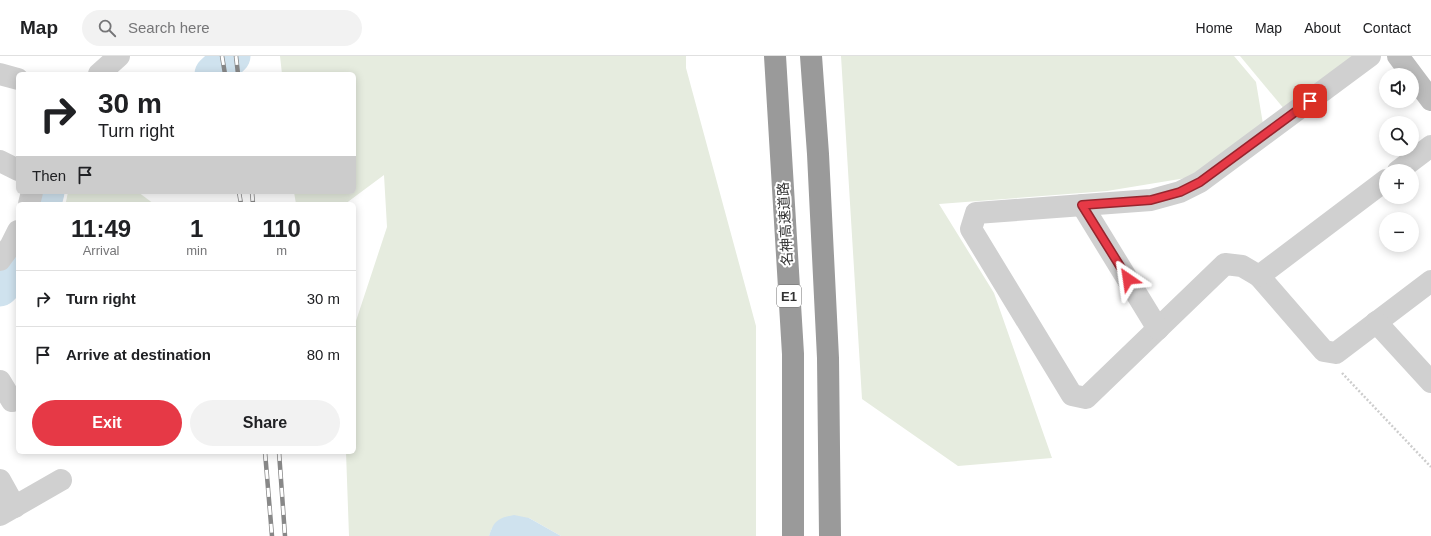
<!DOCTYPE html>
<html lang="en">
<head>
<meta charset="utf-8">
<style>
	body { margin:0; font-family:Arial,"Noto Sans JP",sans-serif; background:#f2f2f2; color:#202124; height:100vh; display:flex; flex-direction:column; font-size:15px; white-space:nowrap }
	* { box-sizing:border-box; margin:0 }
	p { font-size:13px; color:#757577 }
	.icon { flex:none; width:22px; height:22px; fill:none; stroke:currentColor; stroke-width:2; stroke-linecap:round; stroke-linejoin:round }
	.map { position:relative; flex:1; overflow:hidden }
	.sheet { position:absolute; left:16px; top:146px; width:340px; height:252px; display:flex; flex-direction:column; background:#fff; border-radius:6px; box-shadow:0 2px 10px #0003 }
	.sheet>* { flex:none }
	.hud { position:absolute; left:16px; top:16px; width:340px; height:122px; border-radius:6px; box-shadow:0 2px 10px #0003; background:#fff; color:#202124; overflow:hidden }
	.controls { position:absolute; left:1379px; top:12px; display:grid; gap:8px }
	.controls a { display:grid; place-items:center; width:40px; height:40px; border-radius:50%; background:#fff; box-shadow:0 2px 10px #0003; font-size:20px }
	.pin { position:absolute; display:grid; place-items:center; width:34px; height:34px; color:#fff; margin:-17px; border-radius:8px; box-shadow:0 2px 6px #0006 }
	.me { position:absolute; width:44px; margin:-22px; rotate:328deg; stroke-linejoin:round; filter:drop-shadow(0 0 3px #0008) }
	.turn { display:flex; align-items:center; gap:14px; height:84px; padding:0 16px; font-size:18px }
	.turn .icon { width:52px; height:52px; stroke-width:2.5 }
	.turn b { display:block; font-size:28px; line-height:34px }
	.then { display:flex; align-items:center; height:38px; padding:0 16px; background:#0003; gap:8px; font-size:15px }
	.eta { display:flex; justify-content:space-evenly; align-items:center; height:68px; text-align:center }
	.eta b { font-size:24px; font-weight:700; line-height:28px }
	.cta { display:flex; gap:8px; margin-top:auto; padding:8px 16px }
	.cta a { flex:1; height:46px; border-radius:24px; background:#e63946; color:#fff; font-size:16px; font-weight:700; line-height:46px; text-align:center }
	.cta a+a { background:#f2f2f2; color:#202124 }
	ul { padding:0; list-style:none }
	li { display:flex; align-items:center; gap:12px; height:56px; padding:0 16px; border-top:1px solid #e0e0e0 }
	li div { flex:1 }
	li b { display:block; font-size:15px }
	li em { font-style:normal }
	header { display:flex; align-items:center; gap:24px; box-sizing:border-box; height:56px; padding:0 20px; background:#fff; border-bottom:1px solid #e0e0e0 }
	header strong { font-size:19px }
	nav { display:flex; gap:22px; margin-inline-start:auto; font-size:14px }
	.search { width:280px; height:36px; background:#f2f2f2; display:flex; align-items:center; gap:10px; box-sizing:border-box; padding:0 14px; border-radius:22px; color:#757577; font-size:15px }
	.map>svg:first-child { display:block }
	.green { fill:#e6ecdf }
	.water { fill:#cfe2ee }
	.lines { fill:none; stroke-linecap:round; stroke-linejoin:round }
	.river { stroke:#cfe2ee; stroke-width:37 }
	.path { stroke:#cdcdcd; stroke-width:2.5; stroke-dasharray:2 2; stroke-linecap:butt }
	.street { stroke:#d0d0d0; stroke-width:22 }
	.secondary { stroke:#bdbdbd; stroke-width:22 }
	.highway { stroke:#9a9a9a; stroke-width:22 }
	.rail-casing { stroke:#888; stroke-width:4.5 }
	.rail { stroke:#fff; stroke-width:3; stroke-dasharray:9; stroke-linecap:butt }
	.route-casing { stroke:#96252e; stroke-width:10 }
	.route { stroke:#e63946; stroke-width:7 }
	.labels { text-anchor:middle; stroke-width:4; stroke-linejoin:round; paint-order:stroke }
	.shield { fill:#fff; stroke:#707070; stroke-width:1 }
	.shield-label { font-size:13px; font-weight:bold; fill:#333 }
	.street-label { font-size:14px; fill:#333; stroke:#fff }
</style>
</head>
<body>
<header>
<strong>Map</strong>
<div class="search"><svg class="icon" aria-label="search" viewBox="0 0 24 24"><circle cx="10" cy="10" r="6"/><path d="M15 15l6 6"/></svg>Search here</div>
<nav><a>Home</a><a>Map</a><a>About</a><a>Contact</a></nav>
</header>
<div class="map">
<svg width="1431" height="480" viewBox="0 0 1431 480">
	<rect width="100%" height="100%" fill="#fff"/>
	<g class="green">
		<path d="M280,0H686V12L756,270V480H561L529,462L492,472L489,480H349L346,396H354V271L387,171L384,119L345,148H296L294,136H354V18H282Z"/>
		<path d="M841,0H1234L1256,26L1263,68L1192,121L1107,135L939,148L994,237L1052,402L958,410L862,343Z"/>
		<path d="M1240,0H1357L1285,54Z"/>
		<path d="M68,136H138L154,148H68L66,146Z"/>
	</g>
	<path class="water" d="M514,459L529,462L561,480H489C494,464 499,462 514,459Z"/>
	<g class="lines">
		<g class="river">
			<path d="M213,18L232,0"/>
			<path d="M43,148L46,136"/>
			<path d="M0,232L5,227L18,208"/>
		</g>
		<path class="path" d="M1342,317L1431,411"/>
		<g class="street">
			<path d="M1370,0L1200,126L1180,136L1151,144L976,157L971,173L1072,339L1086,342L1225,208L1242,210L1259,220L1324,295L1336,297L1431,225"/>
			<path d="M0,18L18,23"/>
			<path d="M99,18L119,0"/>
			<path d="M0,105L18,114"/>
			<path d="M1398,115L1431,90"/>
			<path d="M29,148L32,136"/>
			<path d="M1082,149L1158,273"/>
			<path d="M0,204L11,189L18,175"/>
			<path d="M1259,220L1386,124"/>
			<path d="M1376,266L1431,326"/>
			<path d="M0,325L12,345"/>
			<path d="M0,424L15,451"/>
			<path d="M0,459L61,424"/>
		</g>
		<path class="secondary" d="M1398,0L1431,44"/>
		<g class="highway">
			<path d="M775,0L793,298V480"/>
			<path d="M811,0L818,98L828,302L830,480"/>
		</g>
		<g class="rail-casing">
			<g id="rail">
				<path d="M222,0L225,18"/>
				<path d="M236,0L238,18"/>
				<path d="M239,136L241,148"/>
				<path d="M252,136L253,148"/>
				<path d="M265,396L272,480"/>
				<path d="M279,396L285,480"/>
			</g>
		</g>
		<use href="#rail" class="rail"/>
	</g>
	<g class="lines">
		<g class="route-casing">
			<path id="route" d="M1128,223L1082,149L1151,144L1180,136L1200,126L1310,45"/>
		</g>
		<use href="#route" class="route"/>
	</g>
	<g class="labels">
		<rect class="shield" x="777" y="229" width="24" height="22" rx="3"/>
		<g class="shield-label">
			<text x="789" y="245">E1</text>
		</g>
		<g class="street-label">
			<text transform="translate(785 168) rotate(-93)" y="5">名神高速道路</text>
		</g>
	</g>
</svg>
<div class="controls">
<a><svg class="icon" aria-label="sound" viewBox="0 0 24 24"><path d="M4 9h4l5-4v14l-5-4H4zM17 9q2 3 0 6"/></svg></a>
<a><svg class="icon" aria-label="search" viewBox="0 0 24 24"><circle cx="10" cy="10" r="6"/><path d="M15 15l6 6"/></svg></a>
<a>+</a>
<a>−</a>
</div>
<div class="pin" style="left:1310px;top:45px;background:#d93025"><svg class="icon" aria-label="arrive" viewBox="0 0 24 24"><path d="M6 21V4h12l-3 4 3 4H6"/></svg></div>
<svg class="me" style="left:1128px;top:223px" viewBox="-20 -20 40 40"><path d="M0-17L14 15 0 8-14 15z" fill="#e63946" stroke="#fff" stroke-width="4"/></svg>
<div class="hud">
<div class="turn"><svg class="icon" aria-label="right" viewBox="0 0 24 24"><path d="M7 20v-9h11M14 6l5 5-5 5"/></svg><div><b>30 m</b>Turn right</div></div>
<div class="then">Then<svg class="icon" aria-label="arrive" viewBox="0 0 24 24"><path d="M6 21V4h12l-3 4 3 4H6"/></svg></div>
</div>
<section class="sheet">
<div class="eta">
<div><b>11:49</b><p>Arrival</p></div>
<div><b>1</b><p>min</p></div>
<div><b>110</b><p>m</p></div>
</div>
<ul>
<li><svg class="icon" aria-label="right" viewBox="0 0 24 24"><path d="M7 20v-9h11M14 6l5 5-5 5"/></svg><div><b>Turn right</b></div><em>30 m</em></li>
<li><svg class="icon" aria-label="arrive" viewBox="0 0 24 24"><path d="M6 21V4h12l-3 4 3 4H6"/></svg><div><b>Arrive at destination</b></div><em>80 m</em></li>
</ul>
<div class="cta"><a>Exit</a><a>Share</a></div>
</section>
</div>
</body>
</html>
